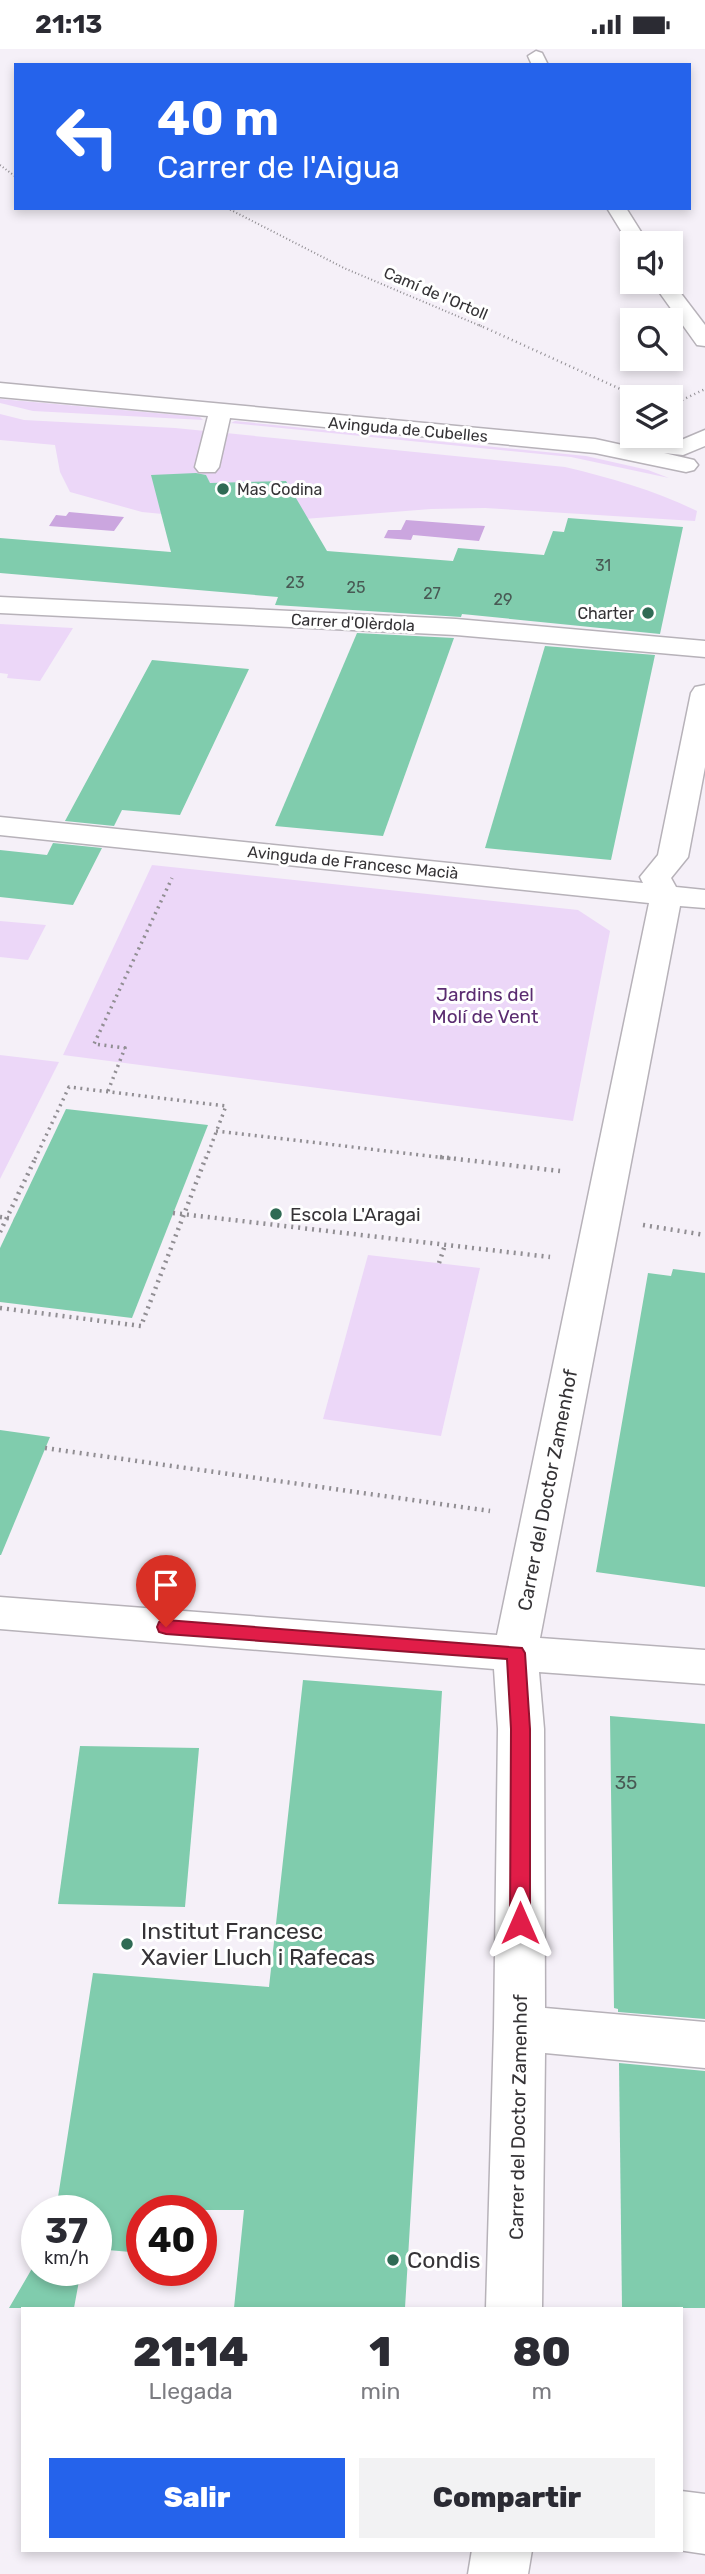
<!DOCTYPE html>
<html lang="es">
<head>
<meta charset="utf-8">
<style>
	body { margin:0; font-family:Rubik,sans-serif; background:#f2f2f3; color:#2b2b33; height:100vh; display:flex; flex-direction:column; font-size:26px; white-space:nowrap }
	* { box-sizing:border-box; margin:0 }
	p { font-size:23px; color:#7c7c81 }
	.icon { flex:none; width:38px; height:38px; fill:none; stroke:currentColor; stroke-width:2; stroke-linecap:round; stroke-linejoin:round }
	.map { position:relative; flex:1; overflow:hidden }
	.drawer { position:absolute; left:21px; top:2258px; width:662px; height:245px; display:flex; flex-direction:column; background:#fff; border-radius:0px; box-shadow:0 4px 10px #0003 }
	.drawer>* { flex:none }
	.guide { position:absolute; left:14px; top:14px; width:677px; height:147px; border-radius:0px; box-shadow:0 4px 10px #0003; background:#2563eb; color:#fff; overflow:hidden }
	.buttons { position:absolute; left:620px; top:182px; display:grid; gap:14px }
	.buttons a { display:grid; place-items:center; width:63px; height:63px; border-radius:0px; background:#fff; box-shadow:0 4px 10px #0003; font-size:35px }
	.speed { position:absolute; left:21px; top:2146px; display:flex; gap:14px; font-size:35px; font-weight:700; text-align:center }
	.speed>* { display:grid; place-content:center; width:91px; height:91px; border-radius:50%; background:#fff; box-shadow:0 4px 10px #0003; line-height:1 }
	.speed small { font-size:18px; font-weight:400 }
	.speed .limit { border:10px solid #d22; background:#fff; color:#111 }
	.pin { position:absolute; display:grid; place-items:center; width:60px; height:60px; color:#fff; margin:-72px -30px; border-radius:50% 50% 50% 0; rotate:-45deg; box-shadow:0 0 7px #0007 }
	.pin .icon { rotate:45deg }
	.me { position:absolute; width:77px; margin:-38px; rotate:0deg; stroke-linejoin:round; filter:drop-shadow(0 0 5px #0008) }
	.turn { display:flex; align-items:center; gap:24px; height:147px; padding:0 28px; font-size:32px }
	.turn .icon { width:91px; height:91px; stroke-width:2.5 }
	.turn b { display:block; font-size:49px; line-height:60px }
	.eta { display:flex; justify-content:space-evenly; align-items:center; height:119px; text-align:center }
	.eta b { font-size:42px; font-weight:800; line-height:49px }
	.button { display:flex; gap:14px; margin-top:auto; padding:14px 28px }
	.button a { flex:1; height:80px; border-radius:0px; background:#2563eb; color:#fff; font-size:28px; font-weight:800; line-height:80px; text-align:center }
	.button a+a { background:#f2f2f3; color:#2b2b33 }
	.status { display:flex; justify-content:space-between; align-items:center; height:49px; padding:0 35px; background:#fff; direction:ltr }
	.status svg { height:19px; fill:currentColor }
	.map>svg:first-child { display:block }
	.green { fill:#ecd7f8 }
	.water { fill:#cba6df }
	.building { fill:#80ccad }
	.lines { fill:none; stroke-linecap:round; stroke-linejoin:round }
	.minor-casing { stroke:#b7b2b9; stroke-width:3 }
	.path-far3 { stroke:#918e93; stroke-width:2; stroke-dasharray:1 2.5; stroke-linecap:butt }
	.path-far2 { stroke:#918e93; stroke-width:2.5; stroke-dasharray:1 3.5; stroke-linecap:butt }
	.path-far1 { stroke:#918e93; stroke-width:3.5; stroke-dasharray:2 4.5; stroke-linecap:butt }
	.path { stroke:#918e93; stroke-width:4.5; stroke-dasharray:2 5; stroke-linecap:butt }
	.minor { fill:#fff; fill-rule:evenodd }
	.route { fill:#e11d48; stroke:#92132f; stroke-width:2 }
	.poi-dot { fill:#2f6a54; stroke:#fff; stroke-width:2.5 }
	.labels { text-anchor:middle; stroke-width:6; stroke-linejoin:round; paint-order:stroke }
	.far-street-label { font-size:16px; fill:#353336; stroke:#fff }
	.far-poi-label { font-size:16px; fill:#353336; stroke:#fff; text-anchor:start }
	.number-label { font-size:16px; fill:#485954 }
	.park-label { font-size:19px; fill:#5b2d71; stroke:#fff }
	.poi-label { font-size:19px; fill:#353336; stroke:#fff; text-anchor:start }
	.street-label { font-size:19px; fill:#353336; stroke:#fff }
	.near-number-label { font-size:19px; fill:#485954 }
	.near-poi-label { font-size:23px; fill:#353336; stroke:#fff; text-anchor:start }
</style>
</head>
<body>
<div class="status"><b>21:13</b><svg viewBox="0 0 49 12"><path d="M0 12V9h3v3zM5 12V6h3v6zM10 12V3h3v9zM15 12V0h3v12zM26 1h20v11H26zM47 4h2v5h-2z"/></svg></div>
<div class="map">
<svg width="705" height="2525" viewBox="0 0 705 2525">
	<rect width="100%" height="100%" fill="#f5f0f8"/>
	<g class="green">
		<path d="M0,350L200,368L203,371L33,362L0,354Z"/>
		<path d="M0,365L24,371L175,379L565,418C611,429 654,441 697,462L695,472L485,459L431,460L304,470H213L142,463L70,443L60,423L55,396L0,391Z"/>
		<path d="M235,372L586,407L648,421L669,429L571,408L231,374Z"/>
		<path d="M0,575L73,579L40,632L7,629L8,625L0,624Z"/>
		<path d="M152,816L578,861L610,882L573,1072L63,1006Z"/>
		<path d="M0,872L46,876L28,911L0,908Z"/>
		<path d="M0,1006L59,1013L0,1130Z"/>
		<path d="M368,1206L480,1219L441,1387L323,1370Z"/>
	</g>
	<g class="water">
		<path d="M69,463L124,468L114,482L49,477L56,466L66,467Z"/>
		<path d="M406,471L485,477L479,492L413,486L411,491L384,489L388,481H401Z"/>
	</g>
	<g class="building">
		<path d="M196,424L206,426L210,434L286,432L327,502L453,512L458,499L544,506L553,482L564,483L568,469L683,478L660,585L462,565L461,568L275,556L278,548L0,524V489L171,503L151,426Z"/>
		<path d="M357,584L454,589L383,787L275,777Z"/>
		<path d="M545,597L655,606L611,811L485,799Z"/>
		<path d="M152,611L249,620L180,766L122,761L114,777L65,772Z"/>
		<path d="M53,794L102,799L73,856L0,848V801L47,806Z"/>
		<path d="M66,1060L208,1076L132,1269L0,1253V1199Z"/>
		<path d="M673,1220L705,1224V1538L596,1523L648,1224L671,1227Z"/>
		<path d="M0,1381L50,1388L1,1506H0Z"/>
		<path d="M303,1631L442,1642L405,2259H234L244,2161H142V2204L96,2200V2161H56L93,1924L269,1938Z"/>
		<path d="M610,1667L705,1675V1970L618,1963V1960L614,1959Z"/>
		<path d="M80,1697L199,1699L185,1858L58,1855Z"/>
		<path d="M619,2014L705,2022V2259H622Z"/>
		<path d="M37,2211V2221H81L74,2259H9Z"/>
	</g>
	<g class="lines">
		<g class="minor-casing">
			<g id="minor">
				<path d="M536,2L542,4L548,16H532L528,7Z"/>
				<path d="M607,159H626L648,194H632L631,198Z"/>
				<path d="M670,230L705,276V297L697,296L652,233H670Z"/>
				<path d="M0,334L595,390L636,399L634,396L638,391L646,389L679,392L705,381V397L683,406L664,404L694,411L698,416L694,421L686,423L595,404L230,369L219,418L215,423H199L195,418L208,367L0,348Z"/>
				<path d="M0,548L456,570L705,592V608L456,586L0,564Z"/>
				<path d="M705,636V718L688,808L671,829L676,838L705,841V859L680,857L540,1589L705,1601V1635L539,1623L544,1680L545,1959L705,1973V2019L545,2004L542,2259H486L494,1979L498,1680L494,1620L0,1580V1548L497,1586L649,854L0,786V768L643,834L640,828L658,806L691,644L695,638Z"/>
				<path d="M681,2442L705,2445V2505L678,2501H681Z"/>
				<path d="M472,2501H532L528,2525H468Z"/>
			</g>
		</g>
		<g class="path-far3">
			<path d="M0,116L16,128"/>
			<path d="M227,159L344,219L483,278"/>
		</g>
		<g class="path-far2">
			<path d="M479,276L638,348"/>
			<path d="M670,357L705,340"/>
			<path d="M670,362L680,366"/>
		</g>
		<g class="path-far1">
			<path d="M108,1042L125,999L94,995L172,829"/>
			<path d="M216,1082L455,1110"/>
			<path d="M35,1110L69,1038L226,1057L206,1110"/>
		</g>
		<g class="path">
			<path d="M440,1108L560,1122"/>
			<path d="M173,1164L550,1208"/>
			<path d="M0,1168L14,1170"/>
			<path d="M643,1176L705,1186"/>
			<path d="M0,1183L36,1108"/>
			<path d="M439,1214L445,1196"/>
			<path d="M0,1259L141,1277L206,1108"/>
			<path d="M45,1399L490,1462"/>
		</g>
		<use href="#minor" class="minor"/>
	</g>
	<path class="route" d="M166,1571L522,1599L525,1604L530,1680V1874L527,1880L520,1883L513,1880L510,1874L511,1680L507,1610L166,1585L159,1583L157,1578L159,1573Z"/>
	<g class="poi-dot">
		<circle cx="223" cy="440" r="7"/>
		<circle cx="648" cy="564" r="7"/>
		<circle cx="276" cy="1165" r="7"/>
		<circle cx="127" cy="1895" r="7"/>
		<circle cx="393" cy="2211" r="7"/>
	</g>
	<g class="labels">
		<g class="far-street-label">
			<text transform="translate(436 244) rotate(23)" y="6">Camí de l'Ortoll</text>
			<text transform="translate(408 380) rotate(5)" y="6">Avinguda de Cubelles</text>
			<text transform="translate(353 573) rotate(3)" y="6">Carrer d'Olèrdola</text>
			<text transform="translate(353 813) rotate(6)" y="6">Avinguda de Francesc Macià</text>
		</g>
		<g class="far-poi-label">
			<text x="237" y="446">Mas Codina</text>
			<text x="634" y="570" text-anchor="end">Charter</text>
		</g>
		<g class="number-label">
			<text x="603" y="522">31</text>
			<text x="295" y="539">23</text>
			<text x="356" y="544">25</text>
			<text x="432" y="550">27</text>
			<text x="503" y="556">29</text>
		</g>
		<g class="park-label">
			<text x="485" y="952">Jardins del<tspan x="485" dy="22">Molí de Vent</tspan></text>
		</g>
		<g class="poi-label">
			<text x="290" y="1172">Escola L'Aragai</text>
		</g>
		<g class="street-label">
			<text transform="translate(547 1441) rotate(-79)" y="7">Carrer del Doctor Zamenhof</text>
			<text transform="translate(518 2068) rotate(-89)" y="7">Carrer del Doctor Zamenhof</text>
		</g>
		<g class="near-number-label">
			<text x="626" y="1740">35</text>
		</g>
		<g class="near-poi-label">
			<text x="141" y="1890">Institut Francesc<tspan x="141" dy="26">Xavier Lluch i Rafecas</tspan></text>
			<text x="407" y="2219">Condis</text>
		</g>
	</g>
</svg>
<div class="buttons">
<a><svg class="icon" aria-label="sound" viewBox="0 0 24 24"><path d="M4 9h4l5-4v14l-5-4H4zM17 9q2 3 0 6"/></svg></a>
<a><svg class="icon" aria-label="search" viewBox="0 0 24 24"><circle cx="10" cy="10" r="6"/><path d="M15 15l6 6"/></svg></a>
<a><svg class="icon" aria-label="layers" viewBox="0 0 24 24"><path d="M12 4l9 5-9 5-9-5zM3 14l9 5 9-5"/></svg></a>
</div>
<div class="speed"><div>37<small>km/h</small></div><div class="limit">40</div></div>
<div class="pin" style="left:166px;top:1578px;background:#d93025"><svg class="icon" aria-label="arrive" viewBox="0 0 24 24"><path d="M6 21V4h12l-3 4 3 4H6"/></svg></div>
<svg class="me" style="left:520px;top:1874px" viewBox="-20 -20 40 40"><path d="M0-17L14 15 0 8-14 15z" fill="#e11d48" stroke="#fff" stroke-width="4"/></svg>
<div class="guide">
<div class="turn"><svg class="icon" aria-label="left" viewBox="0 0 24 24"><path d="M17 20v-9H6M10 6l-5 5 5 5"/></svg><div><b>40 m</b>Carrer de l'Aigua</div></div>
</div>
<section class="drawer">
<div class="eta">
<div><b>21:14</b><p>Llegada</p></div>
<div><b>1</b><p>min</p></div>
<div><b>80</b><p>m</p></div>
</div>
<div class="button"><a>Salir</a><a>Compartir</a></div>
</section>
</div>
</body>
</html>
